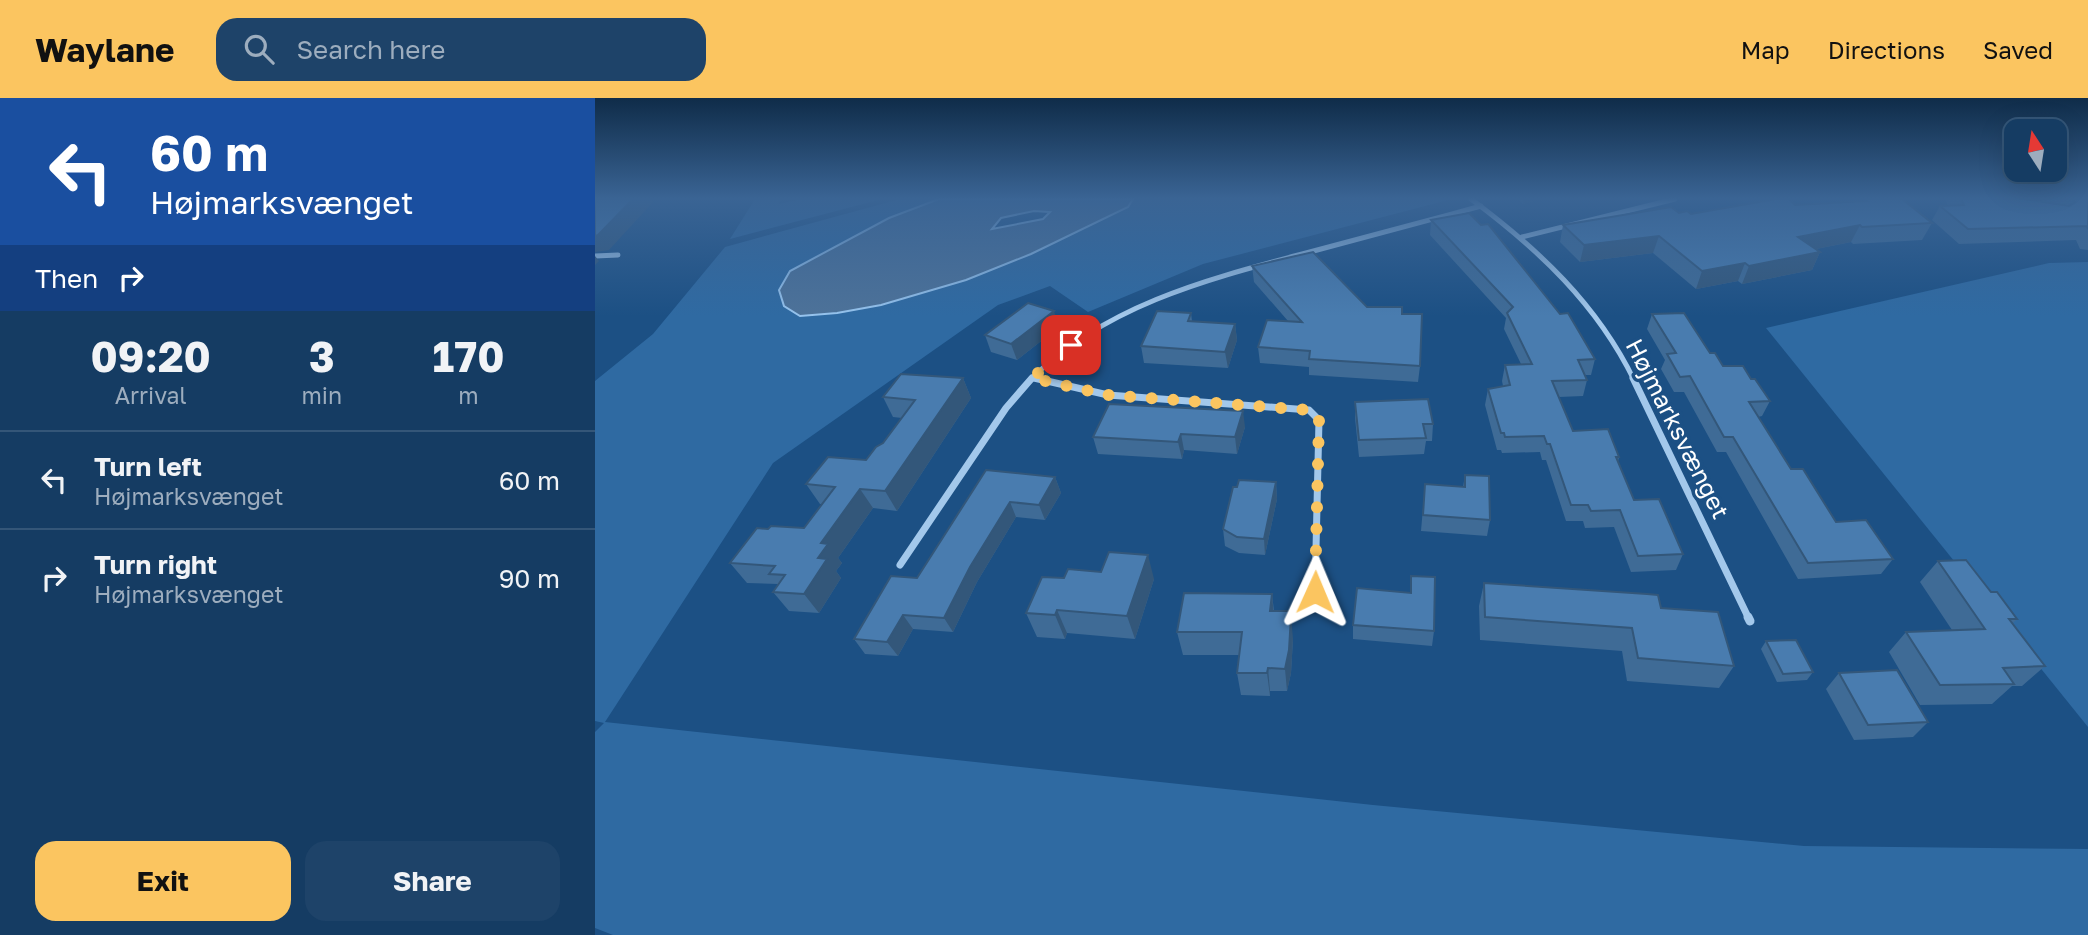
<!DOCTYPE html>
<html lang="en">
<head>
<meta charset="utf-8">
<style>
	body { margin:0; font-family:"Golos Text",sans-serif; background:#1e4369; color:#f1f3f6; height:100vh; display:flex; flex-direction:column; font-size:26px; white-space:nowrap }
	* { box-sizing:border-box; margin:0 }
	p { font-size:23px; color:#9dadbe }
	.icon { flex:none; width:38px; height:38px; fill:none; stroke:currentColor; stroke-width:2; stroke-linecap:round; stroke-linejoin:round }
	.map { position:relative; flex:1; overflow:hidden }
	.side { display:flex; flex-direction:column; background:#153c63; width:595px }
	.side>* { flex:none }
	.hud { background:#1a4fa0; color:#fff; overflow:hidden }
	.needle { width:46px; rotate:348deg }
	.fabs { position:absolute; left:1409px; top:21px; display:grid; gap:14px }
	.fabs a { display:grid; place-items:center; width:63px; height:63px; border-radius:14px; background:#153c63; box-shadow:0 7px 28px #0002,0 0 0 2px #345678; font-size:35px }
	.pin { position:absolute; display:grid; place-items:center; width:60px; height:60px; color:#fff; margin:-30px; border-radius:14px; box-shadow:0 4px 10px #0006 }
	.me { position:absolute; width:77px; margin:-38px; rotate:1deg; stroke-linejoin:round; filter:drop-shadow(0 0 5px #0008) }
	.turn { display:flex; align-items:center; gap:24px; height:147px; padding:0 35px; font-size:32px }
	.turn .icon { width:91px; height:91px; stroke-width:2.5 }
	.turn b { display:block; font-size:49px; line-height:60px }
	.then { display:flex; align-items:center; height:66px; padding:0 35px; background:#0003; gap:14px; font-size:26px }
	.eta { display:flex; justify-content:space-evenly; align-items:center; height:119px; text-align:center }
	.eta b { font-size:42px; font-weight:700; line-height:49px }
	.primary-button { display:flex; gap:14px; margin-top:auto; padding:14px 35px }
	.primary-button a { flex:1; height:80px; border-radius:21px; background:#fbc560; color:#111; font-size:28px; font-weight:700; line-height:80px; text-align:center }
	.primary-button a+a { background:#1e4369; color:#f1f3f6 }
	ul { padding:0; list-style:none }
	li { display:flex; align-items:center; gap:21px; height:98px; padding:0 35px; border-top:2px solid #345678 }
	li div { flex:1 }
	li b { display:block; font-size:26px }
	li em { font-style:normal }
	header { display:flex; align-items:center; gap:42px; box-sizing:border-box; height:98px; padding:0 35px; background:#fbc560; color:#111 }
	header strong { font-size:33px }
	nav { display:flex; gap:38px; margin-inline-start:auto; font-size:24px }
	.search { width:490px; height:63px; background:#1e4369; display:flex; align-items:center; gap:18px; box-sizing:border-box; padding:0 24px; border-radius:21px; color:#9dadbe; font-size:26px }
	main { display:flex; flex:1; min-height:0 }
	.map>svg:first-child { display:block }
	.green { fill:#2f6aa2 }
	.water { fill:#4d7299; stroke:#96c3ed; stroke-width:2; fill-rule:evenodd }
	.lines { fill:none; stroke-linecap:round; stroke-linejoin:round }
	.street-far2 { stroke:#a3c8eb; stroke-width:5 }
	.street-far1 { stroke:#a3c8eb; stroke-width:7 }
	.street { stroke:#a3c8eb; stroke-width:9 }
	.wall { fill:#3f6b96 }
	.shaded-wall { fill:#33577a }
	.building { fill:#497caf; stroke:#33577a; stroke-width:2 }
	.route { stroke:#fbc560; stroke-width:12; stroke-dasharray:0 21.6 }
	.labels { text-anchor:middle; stroke-width:7; stroke-linejoin:round; paint-order:stroke }
	.street-label { font-size:24px; fill:#fff; stroke:#1c5084 }
</style>
</head>
<body>
<header>
<strong>Waylane</strong>
<div class="search"><svg class="icon" aria-label="search" viewBox="0 0 24 24"><circle cx="10" cy="10" r="6"/><path d="M15 15l6 6"/></svg>Search here</div>
<nav><a>Map</a><a>Directions</a><a>Saved</a></nav>
</header>
<main>
<section class="side">
<div class="hud">
<div class="turn"><svg class="icon" aria-label="left" viewBox="0 0 24 24"><path d="M17 20v-9H6M10 6l-5 5 5 5"/></svg><div><b>60 m</b>Højmarksvænget</div></div>
<div class="then">Then<svg class="icon" aria-label="right" viewBox="0 0 24 24"><path d="M7 20v-9h11M14 6l5 5-5 5"/></svg></div>
</div>
<div class="eta">
<div><b>09:20</b><p>Arrival</p></div>
<div><b>3</b><p>min</p></div>
<div><b>170</b><p>m</p></div>
</div>
<ul>
<li><svg class="icon" aria-label="left" viewBox="0 0 24 24"><path d="M17 20v-9H6M10 6l-5 5 5 5"/></svg><div><b>Turn left</b><p>Højmarksvænget</p></div><em>60 m</em></li>
<li><svg class="icon" aria-label="right" viewBox="0 0 24 24"><path d="M7 20v-9h11M14 6l5 5-5 5"/></svg><div><b>Turn right</b><p>Højmarksvænget</p></div><em>90 m</em></li>
</ul>
<div class="primary-button"><a>Exit</a><a>Share</a></div>
</section>
<div class="map">
<svg width="1493" height="837" viewBox="0 0 1493 837">
	<rect width="100%" height="100%" fill="#1c5084"/>
	<g class="green">
		<path d="M160,101H186L184,106L206,101H287L135,141Z"/>
		<path d="M305,101H344L294,120L195,173L189,208L205,218L242,215L286,207L371,182L436,156L533,109L538,101H857L608,166L493,214L455,188L403,207L178,365L10,624L778,707L1209,748L1493,751V837H18L0,830V634L9,625L0,623V283L58,236L130,149Z"/>
		<path d="M1493,164V629L1171,230L1454,165Z"/>
	</g>
	<path class="water" d="M344,101H538L533,109L436,156L371,182L286,207L242,215L205,218L189,208L184,192L195,173L294,120ZM439,113L455,114L448,121L397,131L406,120Z"/>
	<g class="lines">
		<g class="street-far2">
			<path d="M876,101C943,151 1002,206 1039,282"/>
			<path d="M927,139L1080,101"/>
			<path d="M0,158L23,157"/>
			<path d="M437,280L447,282"/>
			<path d="M435,282C510,207 613,181 711,155C770,139 828,124 886,108"/>
		</g>
		<g class="street-far1">
			<path d="M439,280L513,297L714,312L724,322L720,494"/>
			<path d="M1038,280L1154,521"/>
			<path d="M305,467L411,310L437,280"/>
		</g>
		<path class="street" d="M1153,519L1155,523"/>
	</g>
	<g class="wall">
		<path d="M922,101H946L928,106Z"/>
		<path d="M1266,101H1307L1337,125L1327,142L1258,146L1256,144L1221,151L1225,154L1217,172L1147,186L1143,183L1101,191L1058,155L985,164L965,144L968,127L1084,115L1096,116L1200,107L1265,104Z"/>
		<path d="M1350,101H1493V152L1485,151L1481,142L1364,146L1337,122L1345,108H1353Z"/>
		<path d="M836,122L1000,261L996,277H990L992,282L988,298L964,299L978,333L1024,359L1023,364L1039,402L1088,456L1081,472L1036,474L1019,429L990,430L988,423H971L951,362H947L945,354L907,355L906,352H902L890,307L893,291L908,288L907,283L910,267L926,266L909,231L911,220L835,137Z"/>
		<path d="M657,168L772,209L807,216L825,268L823,284L714,277V269L665,265L663,249L693,223L659,184Z"/>
		<path d="M596,215L597,223L640,226L642,242L633,270L549,265L546,248Z"/>
		<path d="M1057,216L1115,255L1128,268L1156,281L1175,303L1167,318L1163,319L1196,371L1241,424L1298,461L1286,476L1203,481L1131,354H1122L1089,294H1079L1066,271L1070,262L1052,231Z"/>
		<path d="M464,229L422,262L396,254L390,237Z"/>
		<path d="M368,280L376,300L302,413L278,410L243,460L247,465L241,473L246,480L224,515L194,513L178,494L183,486L152,485L135,465L173,431L209,430L227,406H225L211,386L271,362L288,345L307,320L298,319L288,299Z"/>
		<path d="M760,304L838,326L837,343H831L829,356L764,359L760,320Z"/>
		<path d="M650,329L642,356L589,352L587,361L503,356L498,339Z"/>
		<path d="M391,372L460,379L466,395L450,422L421,419L382,484L358,534L318,531L303,558L270,556L259,541L322,480Z"/>
		<path d="M870,377L895,422L892,438L826,433L830,386L868,389Z"/>
		<path d="M681,384L682,401L670,457L644,455L630,448L628,431Z"/>
		<path d="M1343,463L1396,494L1422,521L1418,525L1450,568L1427,588H1417L1397,606L1325,607L1294,554L1311,534L1357,532L1325,484Z"/>
		<path d="M816,478L839,533L837,548L758,541V527L815,494Z"/>
		<path d="M469,480L559,481L540,541L472,535L470,541L442,539L431,515Z"/>
		<path d="M889,485L1066,510L1139,568L1124,590L1032,583L1027,553L885,542L884,508Z"/>
		<path d="M677,496L679,513L698,541L696,575L692,593H675V598L646,597L642,575L644,557H588L582,534Z"/>
		<path d="M1171,543L1218,574L1212,582L1182,584L1166,551Z"/>
		<path d="M1244,575L1333,624L1318,639L1259,642L1231,591Z"/>
	</g>
	<g class="shaded-wall">
		<path d="M38,101H57L59,103L14,152L0,154V138Z"/>
		<path d="M929,101H946L928,106Z"/>
		<path d="M1265,127L1256,144L1196,156L1203,139Z"/>
		<path d="M1064,138L1058,155L985,164L989,147Z"/>
		<path d="M1225,154L1217,172L1147,186L1154,168Z"/>
		<path d="M0,158L4,163L0,167Z"/>
		<path d="M1150,165L1143,183L1101,191L1107,173Z"/>
		<path d="M459,213L464,229L422,262L416,246Z"/>
		<path d="M640,226L642,242L633,270L630,254Z"/>
		<path d="M368,280L376,300L302,413L290,393Z"/>
		<path d="M648,313L650,329L642,356L640,339Z"/>
		<path d="M586,336L589,352L587,361L583,344Z"/>
		<path d="M460,379L466,395L450,422L444,407Z"/>
		<path d="M681,384L682,401L670,457L669,441Z"/>
		<path d="M265,391L278,410L243,460L247,465L241,473L246,480L224,515L209,496L223,460L226,445Z"/>
		<path d="M415,404L421,419L382,484L358,534L349,520L375,469Z"/>
		<path d="M553,457L559,481L540,541L532,518Z"/>
		<path d="M677,496L679,520L675,513Z"/>
		<path d="M462,512L472,535L470,541L460,517Z"/>
		<path d="M308,517L318,531L303,558L292,544Z"/>
		<path d="M696,518L698,541L696,575L692,593L690,571Z"/>
		<path d="M673,570L675,593V598L672,575Z"/>
	</g>
	<g class="building">
		<path d="M0,101H38L3,137L0,138Z"/>
		<path d="M1181,101H1194L1200,107L1272,103L1269,101H1307L1337,125L1267,129L1265,127L1203,139L1225,154L1154,168L1150,165L1107,173L1064,138L989,147L968,127L1076,109L1084,115L1092,113L1096,116Z"/>
		<path d="M1366,101H1430L1474,108L1480,104L1478,101H1493V131L1492,128L1373,131L1345,108L1369,107Z"/>
		<path d="M874,115L886,127L893,126L965,216L973,215L1000,261L983,262L992,282L957,283L978,333L1013,331L1024,359H1021L1039,402L1064,401L1088,456L1043,458L1025,412L996,413L993,407H976L955,346H952L949,338L910,339L909,335H906L893,291L915,287L910,267L937,266L912,215L918,209L836,122Z"/>
		<path d="M718,154L772,209H807V216H827L825,268L714,261L715,253L663,249L672,222L707,224L657,168Z"/>
		<path d="M433,205L459,213L416,246L390,237Z"/>
		<path d="M562,213L596,215L593,223L640,226L630,254L546,248Z"/>
		<path d="M1089,215L1115,255H1120L1128,268H1148L1156,281H1160L1175,303L1154,304L1196,371H1208L1241,424L1271,422L1298,461L1213,465L1138,339H1129L1095,278L1085,279L1072,256L1081,255L1057,216Z"/>
		<path d="M306,276L368,280L290,393L265,391L226,445L233,446L223,460L232,461L209,496L178,494L190,477L174,476L180,468L135,465L162,430L173,431L176,428L209,430L240,389L211,386L233,359L271,362L281,349L288,345L320,302L288,299Z"/>
		<path d="M833,301L838,326H828L831,340L764,342L760,304Z"/>
		<path d="M514,306L648,313L640,339L586,336L583,344L498,339Z"/>
		<path d="M391,372L460,379L444,407L415,404L375,469L349,520L308,517L292,544L259,541L296,478L322,480Z"/>
		<path d="M870,377L894,378L895,422L828,417L830,386L870,389Z"/>
		<path d="M644,382L681,384L669,441L642,439L628,431L638,389H642Z"/>
		<path d="M514,454L553,457L532,518L462,512L460,517L431,515L447,479L469,480L473,471L506,474Z"/>
		<path d="M1371,462L1396,494H1402L1422,521H1414L1450,568L1408,570L1419,586L1345,587L1311,534L1390,531L1343,463Z"/>
		<path d="M816,478L840,479L839,533L758,527L762,490L816,495Z"/>
		<path d="M889,485L1052,496L1063,497L1066,510L1123,514L1139,568L1043,560L1037,530L890,519Z"/>
		<path d="M589,495L677,496L675,513H694L696,518L694,552L690,571L673,570L672,575H642L647,534H582Z"/>
		<path d="M1201,542L1218,574L1188,576L1171,543Z"/>
		<path d="M1302,572L1333,624L1273,627L1244,575Z"/>
	</g>
	<linearGradient id="sky" x2="0" y2="1"><stop stop-color="#0f2c49"/><stop offset="0.46" stop-color="#3a6494"/><stop offset="1" stop-color="#3a6494" stop-opacity="0"/></linearGradient>
	<rect width="1493" height="218" fill="url(#sky)"/>
	<g class="lines">
		<path class="route" d="M476,247L437,280L513,297L714,312L724,322L720,494"/>
	</g>
	<g class="labels">
		<g class="street-label">
			<text transform="translate(1082 331) rotate(63)" y="8">Højmarksvænget</text>
		</g>
	</g>
</svg>
<div class="fabs">
<a><svg class="needle" viewBox="-14 -14 28 28"><path d="M0-13l5 13h-10z" fill="#e53935"/><path d="M0 13l5-13h-10z" fill="#9dadbe"/></svg></a>
</div>
<div class="pin" style="left:476px;top:247px;background:#d93025"><svg class="icon" aria-label="arrive" viewBox="0 0 24 24"><path d="M6 21V4h12l-3 4 3 4H6"/></svg></div>
<svg class="me" style="left:720px;top:494px" viewBox="-20 -20 40 40"><path d="M0-17L14 15 0 8-14 15z" fill="#fbc560" stroke="#fff" stroke-width="4"/></svg>
</div>
</main>
</body>
</html>
